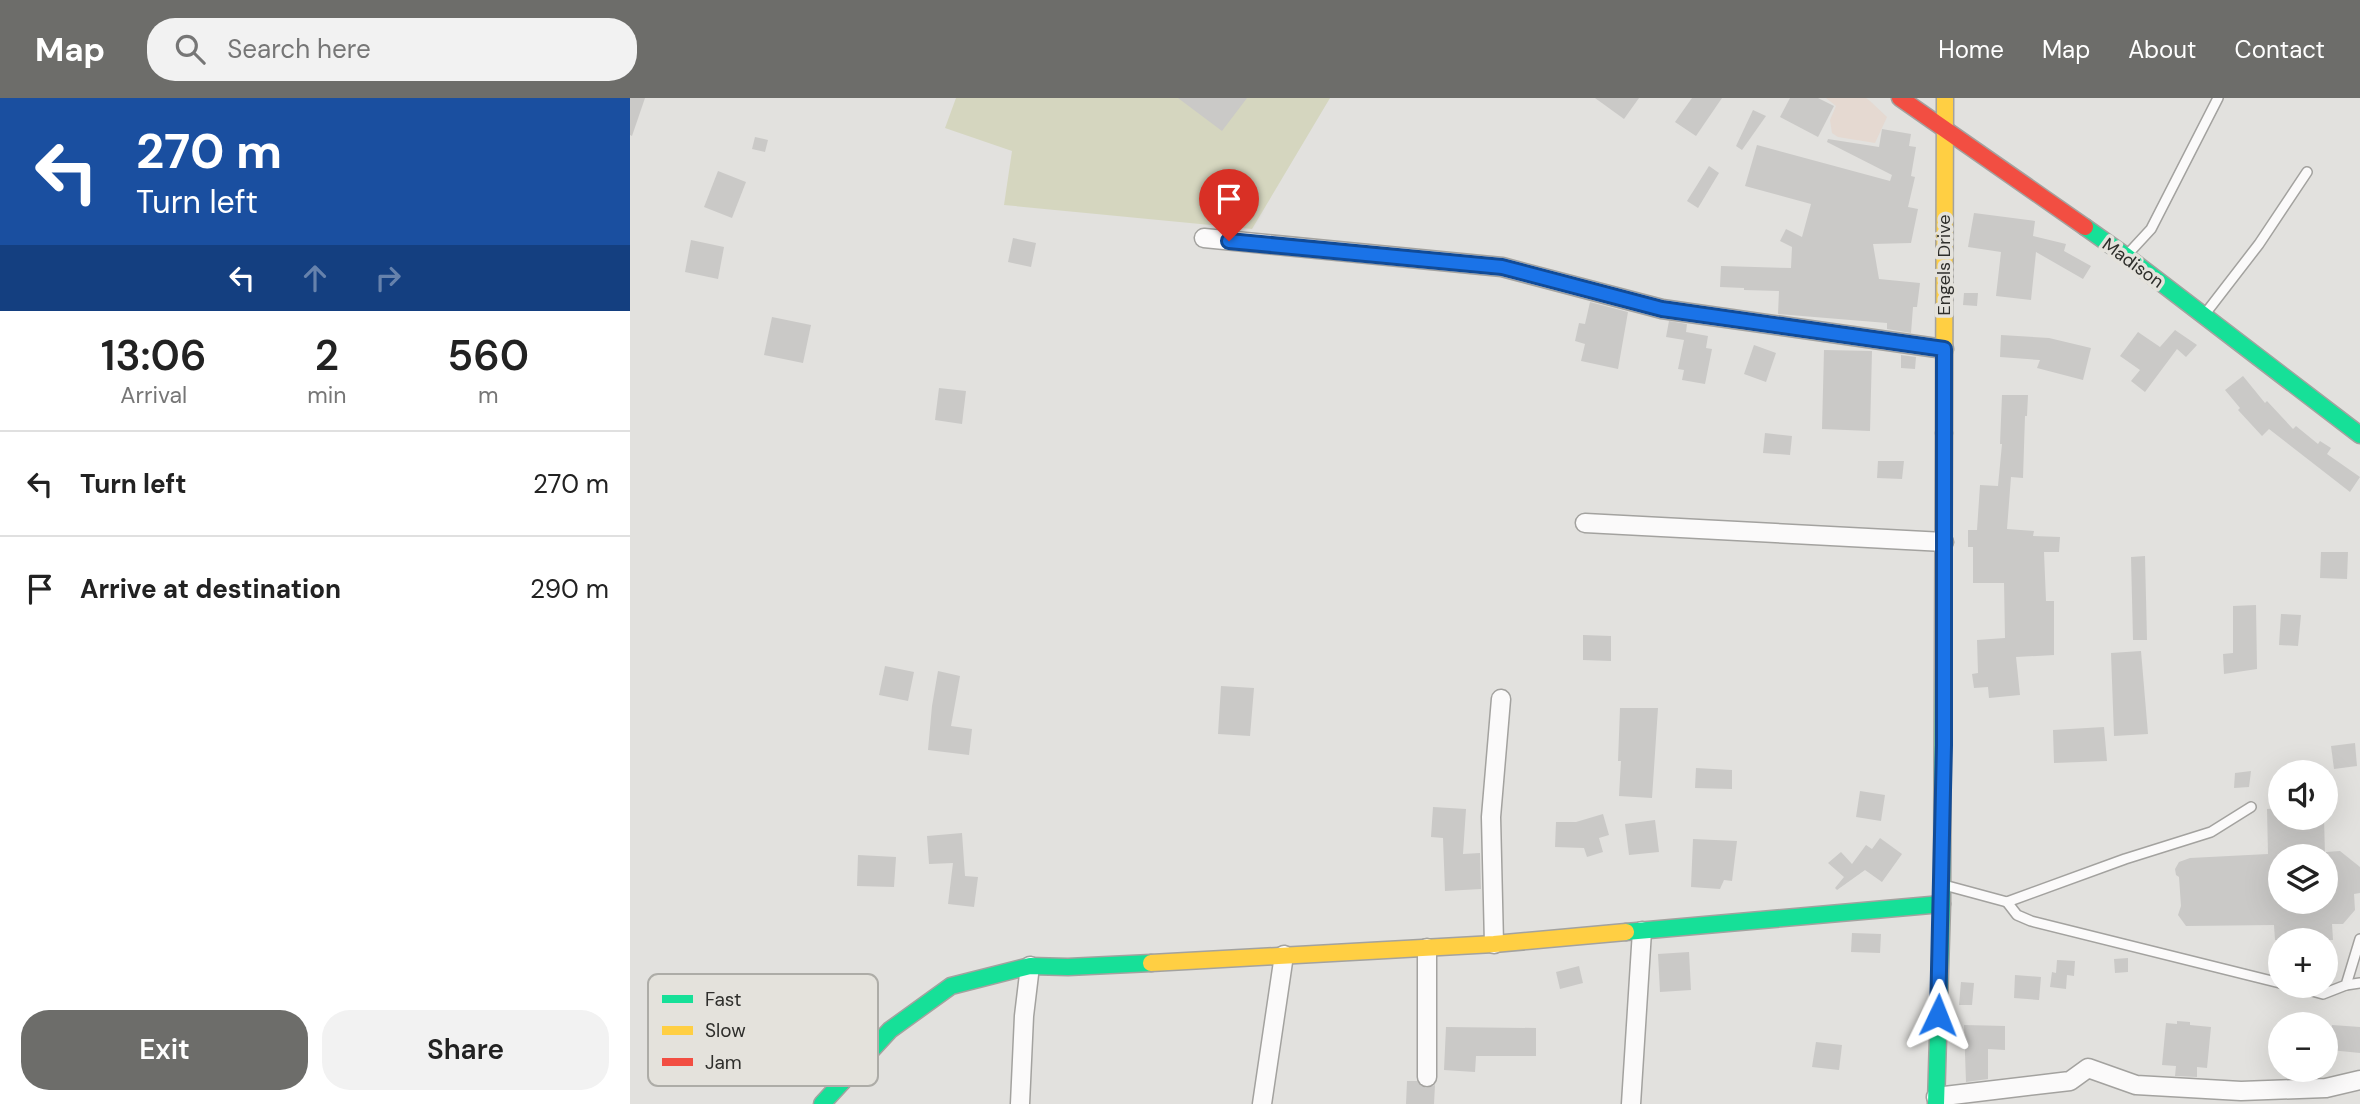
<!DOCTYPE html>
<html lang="en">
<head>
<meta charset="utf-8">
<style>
	body { margin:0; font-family:"DM Sans",sans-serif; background:#f2f2f2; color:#222; height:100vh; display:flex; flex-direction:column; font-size:26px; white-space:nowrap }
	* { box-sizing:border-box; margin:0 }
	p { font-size:23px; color:#767676 }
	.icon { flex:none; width:38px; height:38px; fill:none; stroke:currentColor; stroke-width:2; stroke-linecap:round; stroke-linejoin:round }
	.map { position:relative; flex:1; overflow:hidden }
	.sheet { display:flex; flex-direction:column; background:#fff; width:630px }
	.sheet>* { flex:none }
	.top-card { background:#1a4fa0; color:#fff; overflow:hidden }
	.fabs { position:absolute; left:1638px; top:662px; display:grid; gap:14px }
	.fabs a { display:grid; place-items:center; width:70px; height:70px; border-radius:50%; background:#fff; box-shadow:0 7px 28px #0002; font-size:35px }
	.pin { position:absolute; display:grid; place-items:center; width:60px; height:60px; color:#fff; margin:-72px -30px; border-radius:50% 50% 50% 0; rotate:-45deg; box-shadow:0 0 7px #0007 }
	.pin .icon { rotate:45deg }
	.me { position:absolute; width:77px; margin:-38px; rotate:2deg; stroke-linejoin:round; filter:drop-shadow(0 0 5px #0008) }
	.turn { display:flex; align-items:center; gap:24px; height:147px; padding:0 21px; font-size:32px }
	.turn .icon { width:91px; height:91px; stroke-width:2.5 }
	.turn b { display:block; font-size:49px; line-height:60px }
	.lanes { display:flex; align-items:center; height:66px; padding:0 21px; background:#0003; justify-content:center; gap:35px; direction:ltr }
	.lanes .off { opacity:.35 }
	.eta { display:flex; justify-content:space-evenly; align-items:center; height:119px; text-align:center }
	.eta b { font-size:42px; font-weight:600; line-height:49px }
	.button { display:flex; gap:14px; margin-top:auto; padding:14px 21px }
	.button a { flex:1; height:80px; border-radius:28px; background:#6d6d6a; color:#fff; font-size:28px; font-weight:600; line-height:80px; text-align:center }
	.button a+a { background:#f2f2f2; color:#222 }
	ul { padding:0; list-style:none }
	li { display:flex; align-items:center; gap:21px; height:105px; padding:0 21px; border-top:2px solid #e0e0e0 }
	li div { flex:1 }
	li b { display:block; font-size:26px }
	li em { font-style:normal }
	header { display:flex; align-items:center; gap:42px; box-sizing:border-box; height:98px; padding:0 35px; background:#6d6d6a; color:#fff }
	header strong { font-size:33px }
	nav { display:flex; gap:38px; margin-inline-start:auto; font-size:24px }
	.search { width:490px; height:63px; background:#f2f2f2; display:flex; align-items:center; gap:18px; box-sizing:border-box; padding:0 24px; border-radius:28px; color:#767676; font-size:26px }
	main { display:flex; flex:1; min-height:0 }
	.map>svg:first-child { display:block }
	.commercial { fill:#e5d9d1 }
	.green { fill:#d5d6bf }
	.building { fill:#cac9c7 }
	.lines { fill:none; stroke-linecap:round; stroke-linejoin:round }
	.lane-casing { stroke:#a3a29f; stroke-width:12 }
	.street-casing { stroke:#a3a29f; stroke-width:21 }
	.fast-casing { stroke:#a3a29f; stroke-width:19 }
	.slow-casing { stroke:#a3a29f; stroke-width:19 }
	.jam-casing { stroke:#a3a29f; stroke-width:19 }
	.lane { stroke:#fbfafa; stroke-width:9 }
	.street { stroke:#fbfafa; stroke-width:18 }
	.fast { stroke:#16e098; stroke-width:16 }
	.slow { stroke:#ffcf43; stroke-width:16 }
	.jam { stroke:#f24e42; stroke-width:16 }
	.route-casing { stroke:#114b97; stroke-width:18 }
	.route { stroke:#1a73e8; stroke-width:12 }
	.labels { text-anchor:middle; stroke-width:7; stroke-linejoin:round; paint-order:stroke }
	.street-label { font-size:18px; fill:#2e2e2b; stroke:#e4e2dc }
	.key { fill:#e4e2dc; stroke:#adaca7; stroke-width:2 }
	.key-label { font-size:19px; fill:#2e2e2b }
</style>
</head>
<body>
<header>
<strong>Map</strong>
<div class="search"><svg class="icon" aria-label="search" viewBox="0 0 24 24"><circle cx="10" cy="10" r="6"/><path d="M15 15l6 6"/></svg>Search here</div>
<nav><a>Home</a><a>Map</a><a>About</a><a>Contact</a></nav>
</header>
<main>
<section class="sheet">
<div class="top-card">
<div class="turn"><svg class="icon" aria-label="left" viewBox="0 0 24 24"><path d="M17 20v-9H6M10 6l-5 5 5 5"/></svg><div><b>270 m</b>Turn left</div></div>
<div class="lanes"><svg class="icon" aria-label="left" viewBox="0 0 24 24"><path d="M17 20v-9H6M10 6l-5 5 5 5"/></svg><svg class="icon off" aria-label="ahead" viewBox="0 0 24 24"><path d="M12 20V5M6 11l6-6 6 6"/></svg><svg class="icon off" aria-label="right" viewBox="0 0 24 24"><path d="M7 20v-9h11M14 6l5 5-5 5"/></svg></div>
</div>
<div class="eta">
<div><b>13:06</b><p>Arrival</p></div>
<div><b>2</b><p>min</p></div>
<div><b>560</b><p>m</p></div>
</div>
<ul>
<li><svg class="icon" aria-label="left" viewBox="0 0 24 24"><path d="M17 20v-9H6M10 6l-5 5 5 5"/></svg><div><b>Turn left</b></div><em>270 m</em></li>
<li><svg class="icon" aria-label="arrive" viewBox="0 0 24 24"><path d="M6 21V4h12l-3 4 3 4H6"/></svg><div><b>Arrive at destination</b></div><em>290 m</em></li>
</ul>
<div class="button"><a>Exit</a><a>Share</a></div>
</section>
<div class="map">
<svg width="1730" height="1006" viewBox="0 0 1730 1006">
	<rect width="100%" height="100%" fill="#e2e1de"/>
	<path class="commercial" d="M1196,0H1236L1240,3L1257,19L1245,45L1208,39L1202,35L1200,22L1206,8Z"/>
	<path class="green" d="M326,0H700L622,131L374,107L382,53L315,30Z"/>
	<g class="building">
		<path d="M0,0H15L2,38L0,37Z"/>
		<path d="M548,0H617L592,33Z"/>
		<path d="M965,0H1009L994,21Z"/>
		<path d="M1062,0H1092L1066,38L1045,24Z"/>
		<path d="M1160,0H1188L1204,8L1188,39L1150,19Z"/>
		<path d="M1123,12L1136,18L1112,52L1106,48Z"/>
		<path d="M1252,31L1281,36L1279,48L1286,49L1281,78L1285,79L1278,109L1288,111L1281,145L1243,146L1249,181L1290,185L1287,209H1283L1281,235L1257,231V225L1148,216L1149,193L1114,192V190L1090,189L1091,168L1161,170L1162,149L1150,143L1156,131L1172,139L1181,106L1115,88L1127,47L1260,83L1262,77L1197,44L1198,41L1249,49Z"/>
		<path d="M125,39L138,42L135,54L122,51Z"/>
		<path d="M1079,68L1089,75L1068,110L1057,103Z"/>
		<path d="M88,73L116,84L102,120L74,109Z"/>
		<path d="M1344,115L1405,123L1403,138L1436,146L1434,153L1461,168L1453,181L1406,154L1401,202L1366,198L1371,154L1338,149Z"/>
		<path d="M383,140L406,145L401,169L378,164Z"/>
		<path d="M61,142L94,149L88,181L55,174Z"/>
		<path d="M1334,195H1348L1347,208L1333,207Z"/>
		<path d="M960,204L998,214L988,271L951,263L955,246L945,243L949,225L955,226Z"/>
		<path d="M142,219L181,227L173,265L134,257Z"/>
		<path d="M1039,223L1057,226L1056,234L1078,238L1076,250L1082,251L1075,286L1052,282L1054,272L1048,271L1054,242L1036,239Z"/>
		<path d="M1545,232L1567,247L1556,259L1547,251L1515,294L1501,283L1510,272L1490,258L1508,234L1530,249Z"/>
		<path d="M1371,237L1419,240L1461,250L1453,282L1407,270L1410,262L1370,259Z"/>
		<path d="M1124,247L1146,255L1136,284L1114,276Z"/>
		<path d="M1194,252L1242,253L1240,333L1192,331Z"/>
		<path d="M1271,257L1286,259L1285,271L1271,270Z"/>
		<path d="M1613,278L1635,305L1637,303L1663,331L1666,328L1688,346L1690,343L1701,350L1697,356L1730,379L1720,394L1639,331L1632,338L1608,312L1610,310L1595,292Z"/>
		<path d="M309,290L336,293L332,326L305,322Z"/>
		<path d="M1372,297H1398L1397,318H1395L1393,380L1381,379L1377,431L1404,433L1403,438L1430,439L1429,454H1414L1416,503H1424V557L1386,559L1390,597L1359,600L1358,589L1344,590L1342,576L1348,575L1347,542L1375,540L1374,485H1343V449H1338V432H1347L1350,387L1368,388L1372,346H1370Z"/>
		<path d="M1135,335L1162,338L1160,357L1133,355Z"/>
		<path d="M1248,363H1274L1272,381L1247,380Z"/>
		<path d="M1691,454H1718L1717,481L1690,480Z"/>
		<path d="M1515,458L1517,542H1503L1501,459Z"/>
		<path d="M1626,507L1627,571L1594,576L1593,556L1603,555V508Z"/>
		<path d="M1651,516L1671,517L1668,548L1649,547Z"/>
		<path d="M953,537L981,538V563L953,562Z"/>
		<path d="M1511,553L1518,636L1484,638L1481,555Z"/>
		<path d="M255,568L284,574L278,603L249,597Z"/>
		<path d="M308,573L330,578L321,628L342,631L339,657L298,652L302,608Z"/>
		<path d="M591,588L624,590L620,638L588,636Z"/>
		<path d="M990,610H1028L1022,700L989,698L991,663H988Z"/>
		<path d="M1474,629L1477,663L1424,665L1423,632Z"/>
		<path d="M1725,645L1727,668L1704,671L1701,648Z"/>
		<path d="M1066,670L1102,672V691L1065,690Z"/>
		<path d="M1621,673L1619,689L1604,690L1605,675Z"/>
		<path d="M1230,693L1255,697L1251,723L1226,719Z"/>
		<path d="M803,709L836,711L833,756L850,755L851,791L815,793L813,740L801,739Z"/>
		<path d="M1650,710V719H1694L1695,758H1650V803H1696V754L1710,753L1730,769V795L1724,796L1725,812L1713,826H1702L1703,842H1645L1644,827L1556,828L1548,817L1551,808L1549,779L1546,777L1545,771L1549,764L1560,760L1638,756L1637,711Z"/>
		<path d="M973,716L979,737L969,740L973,754L957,759L954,750L925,749L926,724H946Z"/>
		<path d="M1025,722L1029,754L999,757L995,726Z"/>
		<path d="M332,735L335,778L348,779L344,809L318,806L323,765L299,766L297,738Z"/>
		<path d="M1250,740L1272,756L1252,784L1235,772L1207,792L1205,790L1214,779L1198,765L1211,754L1222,766L1236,747L1242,751Z"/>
		<path d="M1063,741L1107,743L1102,783L1094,782L1090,791L1061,789Z"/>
		<path d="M228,757L266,759L264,789L227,788Z"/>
		<path d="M1222,835L1251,836L1250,855L1221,854Z"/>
		<path d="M1059,854L1061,892L1030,894L1028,856Z"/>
		<path d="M1498,860V874L1485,875L1484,861Z"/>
		<path d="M1427,862L1445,863L1444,878L1437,877L1436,891L1420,889L1422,874L1426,875Z"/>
		<path d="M949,868L953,885L930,891L926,874Z"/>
		<path d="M1385,877L1411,879L1409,902L1384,900Z"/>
		<path d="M1331,884L1344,885L1342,907H1329Z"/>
		<path d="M1547,923L1560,924V927L1581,929L1577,970L1567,969V979L1545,978L1546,968L1532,967L1536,925L1547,926Z"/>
		<path d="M1334,927L1375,928V952L1358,951V981L1336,984Z"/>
		<path d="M1702,927L1730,929V955L1700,952Z"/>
		<path d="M816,929L906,930V958H846L845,974L814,972Z"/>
		<path d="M1186,944L1212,947L1209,972L1182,969Z"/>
		<path d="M777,983H787L796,990L805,987L804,1006H776Z"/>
	</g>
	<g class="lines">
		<g class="lane-casing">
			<g id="lane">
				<path d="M1496,158L1521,131L1588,0"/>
				<path d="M1575,216L1629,146L1677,74"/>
				<path d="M1314,787L1377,804L1495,761L1581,734L1621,709"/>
				<path d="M1377,804L1387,817L1401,823L1650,885"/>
				<path d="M1660,887L1693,896L1716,887L1730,841"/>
				<path d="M1716,887L1730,885"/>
			</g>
		</g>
		<g class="street-casing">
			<g id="street">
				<path d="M574,140L872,169L1032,211L1314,251"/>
				<path d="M955,425L1314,444"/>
				<path d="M864,846L861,719L871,601"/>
				<path d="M797,850V979"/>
				<path d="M1306,999L1440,983L1458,970L1506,987L1611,993L1696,990L1730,982"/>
				<path d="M390,1006L394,918L400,868"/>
				<path d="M632,1006L654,857"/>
				<path d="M1001,1006L1012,833"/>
			</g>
		</g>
		<g class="fast-casing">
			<g id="fast">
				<path d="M1455,129L1496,158L1730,337"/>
				<path d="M996,834L1312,806"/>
				<path d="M192,1006L260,932L321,888L400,868L438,869L521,865"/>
				<path d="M1306,1006L1312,806L1314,335"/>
			</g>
		</g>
		<g class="slow-casing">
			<g id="slow">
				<path d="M1314,335L1315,0"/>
				<path d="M521,865L864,846L996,834"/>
			</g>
		</g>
		<g class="jam-casing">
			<path id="jam" d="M1270,0L1455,129"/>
		</g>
		<use href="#lane" class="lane"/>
		<use href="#street" class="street"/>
		<use href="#fast" class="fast"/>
		<use href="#slow" class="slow"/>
		<use href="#jam" class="jam"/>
	</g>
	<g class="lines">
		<g class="route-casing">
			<path id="route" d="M599,143L872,169L1032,211L1314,251V647L1308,917"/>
		</g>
		<use href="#route" class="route"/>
	</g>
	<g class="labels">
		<g class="street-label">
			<text transform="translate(1503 165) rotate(36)" y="6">Madison</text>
			<text transform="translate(1314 167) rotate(-90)" y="6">Engels Drive</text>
		</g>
	</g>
	<rect x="18" y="876" width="230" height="112" rx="10" class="key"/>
	<rect x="32" y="897" width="31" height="8" fill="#16e098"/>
	<rect x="32" y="928" width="31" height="9" fill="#ffcf43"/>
	<rect x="32" y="960" width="31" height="8" fill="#f24e42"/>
	<g class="key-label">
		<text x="75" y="908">Fast</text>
		<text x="75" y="939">Slow</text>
		<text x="75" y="971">Jam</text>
	</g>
</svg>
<div class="fabs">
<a><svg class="icon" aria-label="sound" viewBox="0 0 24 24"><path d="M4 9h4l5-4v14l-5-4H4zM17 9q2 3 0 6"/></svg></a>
<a><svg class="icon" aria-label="layers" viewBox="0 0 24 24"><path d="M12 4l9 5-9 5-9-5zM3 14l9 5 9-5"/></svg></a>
<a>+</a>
<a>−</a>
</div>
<div class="pin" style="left:599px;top:143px;background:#d93025"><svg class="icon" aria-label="arrive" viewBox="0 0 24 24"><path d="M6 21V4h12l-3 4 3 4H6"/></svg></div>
<svg class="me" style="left:1308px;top:917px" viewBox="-20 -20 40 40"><path d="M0-17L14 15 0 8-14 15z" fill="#1a73e8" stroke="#fff" stroke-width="4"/></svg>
</div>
</main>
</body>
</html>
